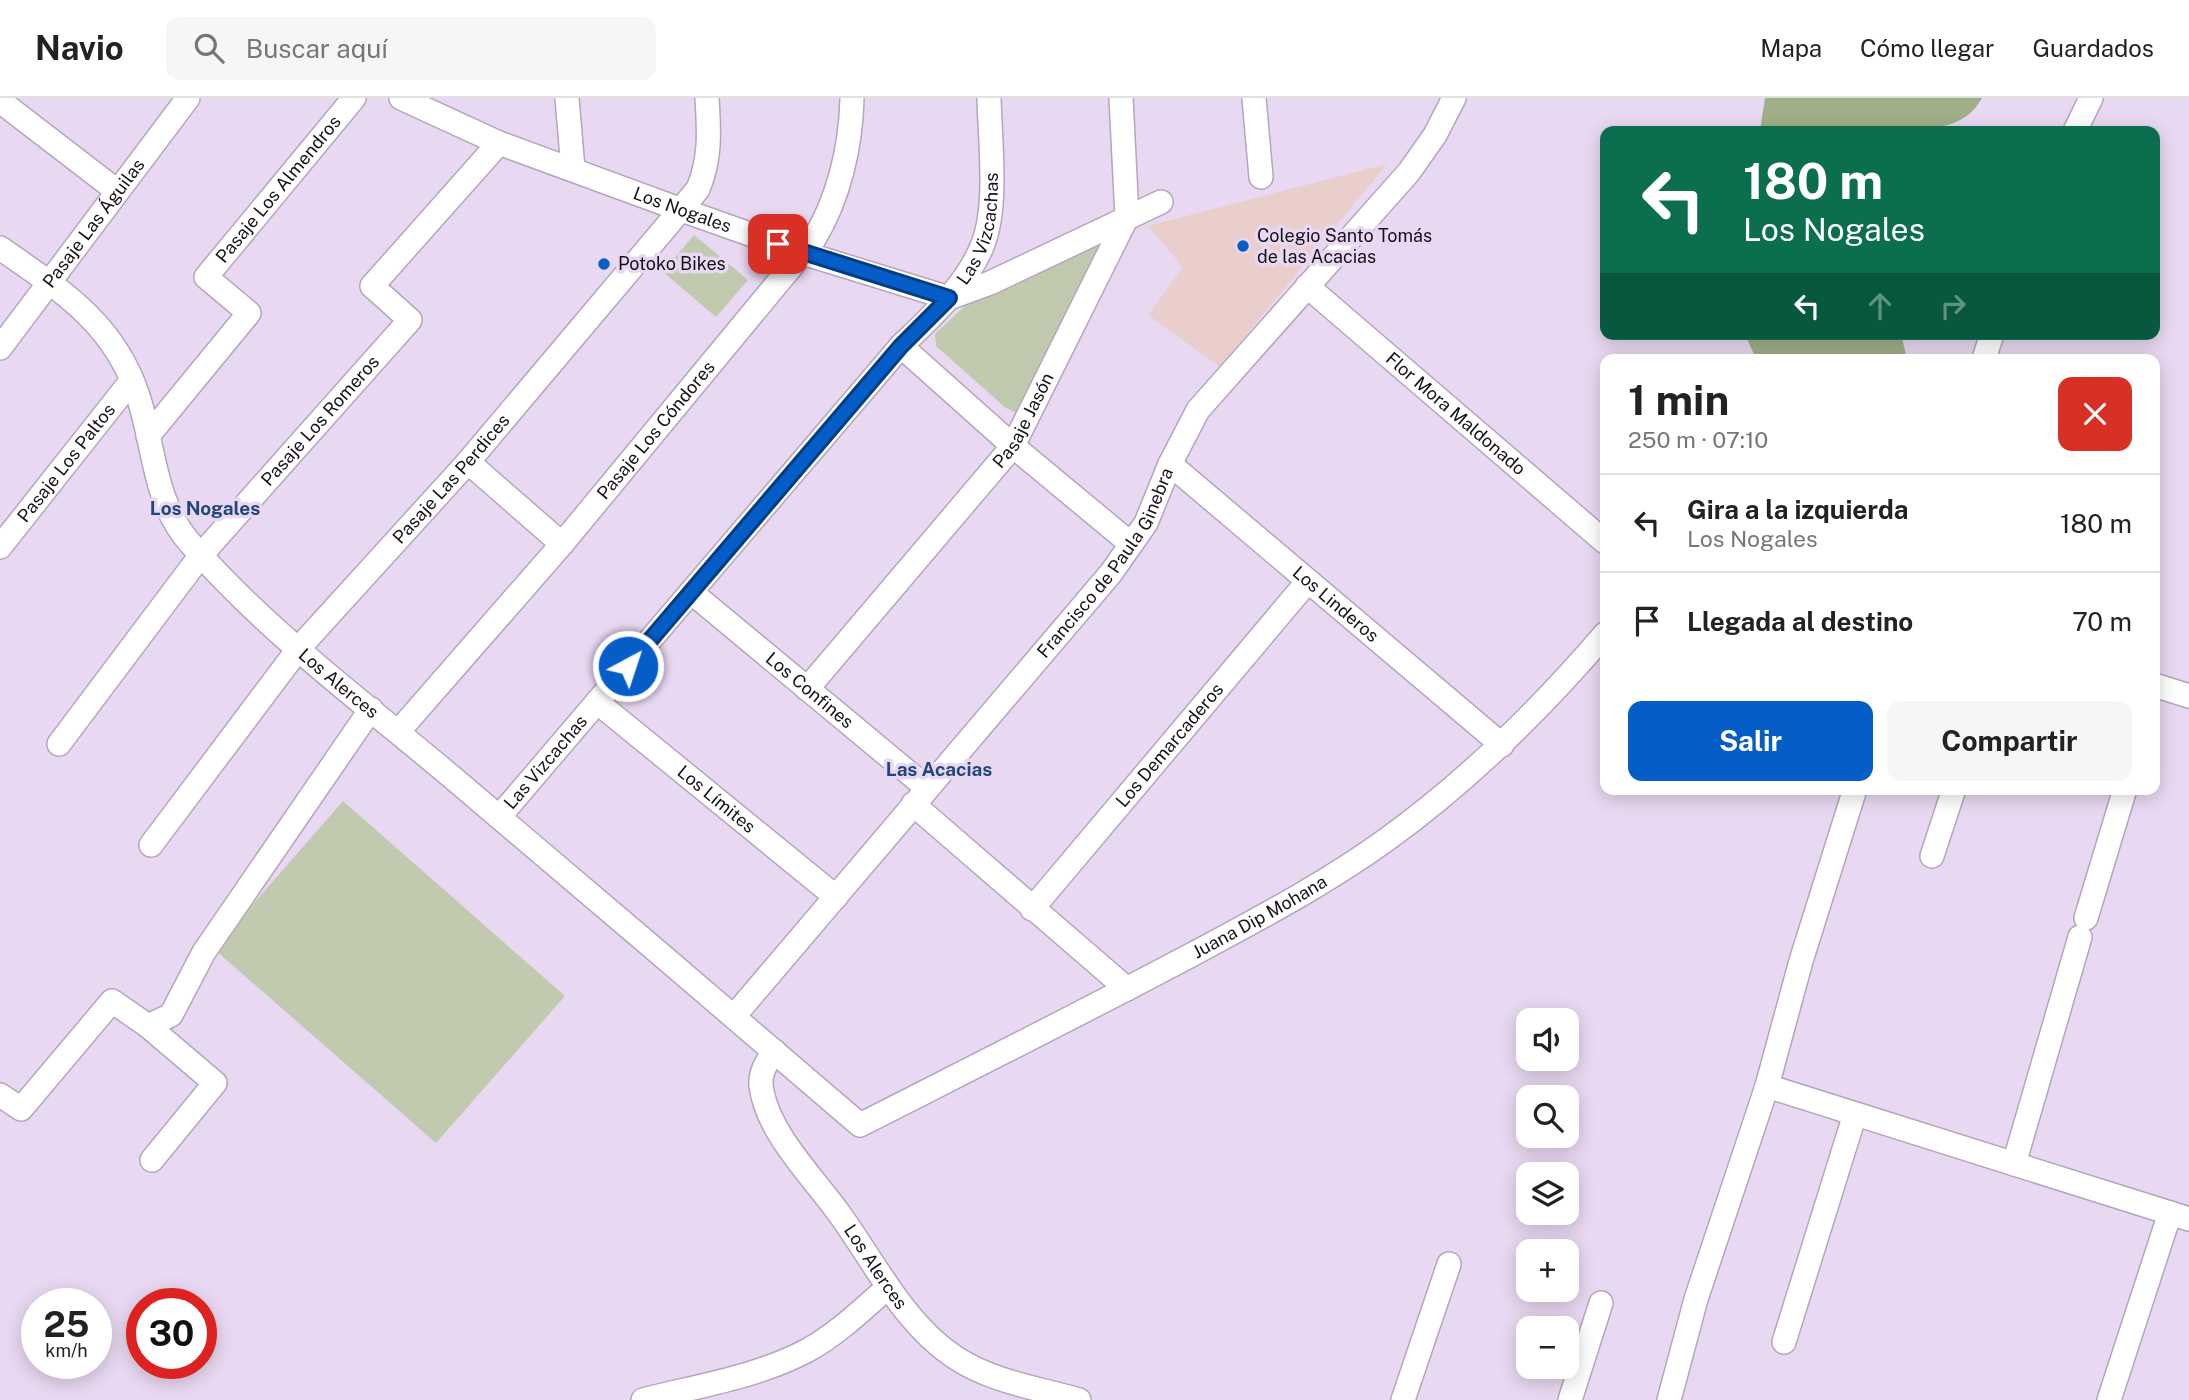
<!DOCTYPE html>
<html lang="es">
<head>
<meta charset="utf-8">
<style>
	body { margin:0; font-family:"Public Sans",sans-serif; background:#f6f6f6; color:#222; height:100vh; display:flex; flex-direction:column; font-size:26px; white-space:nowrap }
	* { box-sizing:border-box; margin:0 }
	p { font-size:23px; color:#767676 }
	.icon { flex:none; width:38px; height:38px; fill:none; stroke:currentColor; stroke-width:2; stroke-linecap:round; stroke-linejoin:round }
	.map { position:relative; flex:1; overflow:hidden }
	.sheet { position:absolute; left:1600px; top:256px; width:560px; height:441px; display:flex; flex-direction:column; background:#fff; border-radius:14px; box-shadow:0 4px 18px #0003 }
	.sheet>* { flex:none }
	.top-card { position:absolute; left:1600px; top:28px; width:560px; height:214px; border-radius:14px; box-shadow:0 4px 18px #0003; background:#0b6e4f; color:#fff; overflow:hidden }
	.controls { position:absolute; left:1516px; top:910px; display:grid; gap:14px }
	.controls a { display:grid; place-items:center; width:63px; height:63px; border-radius:14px; background:#fff; box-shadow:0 4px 18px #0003; font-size:35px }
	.speed { position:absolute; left:21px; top:1190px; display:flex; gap:14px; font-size:35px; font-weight:700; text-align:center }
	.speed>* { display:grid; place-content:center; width:91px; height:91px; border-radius:50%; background:#fff; box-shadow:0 4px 18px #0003; line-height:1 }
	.speed small { font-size:18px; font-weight:400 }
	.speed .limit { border:10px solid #d22; background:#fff; color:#111 }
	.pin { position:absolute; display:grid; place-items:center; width:60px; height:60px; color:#fff; margin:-30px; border-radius:14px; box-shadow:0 4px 10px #0006 }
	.me { position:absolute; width:77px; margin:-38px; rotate:40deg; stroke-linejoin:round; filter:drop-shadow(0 0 5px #0008) }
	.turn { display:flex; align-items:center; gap:24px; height:147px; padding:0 28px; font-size:32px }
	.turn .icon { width:91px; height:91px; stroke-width:2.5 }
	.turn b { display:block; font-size:49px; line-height:60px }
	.lanes { display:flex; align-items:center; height:66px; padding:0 28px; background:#0003; justify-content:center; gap:35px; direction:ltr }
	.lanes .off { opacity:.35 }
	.round { display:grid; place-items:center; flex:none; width:74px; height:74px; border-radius:14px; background:#f6f6f6 }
	.head { display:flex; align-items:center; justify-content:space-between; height:119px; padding:0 28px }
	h1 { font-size:42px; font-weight:700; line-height:52px }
	.primary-button { display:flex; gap:14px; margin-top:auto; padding:14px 28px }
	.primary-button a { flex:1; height:80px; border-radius:14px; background:#055ec7; color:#fff; font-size:28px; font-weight:700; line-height:80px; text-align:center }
	.primary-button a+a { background:#f6f6f6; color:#222 }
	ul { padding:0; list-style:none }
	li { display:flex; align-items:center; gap:21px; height:98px; padding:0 28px; border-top:2px solid #e0e0e0 }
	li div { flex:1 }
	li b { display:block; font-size:26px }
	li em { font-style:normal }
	header { display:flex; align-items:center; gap:42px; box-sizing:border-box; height:98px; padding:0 35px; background:#fff; border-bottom:2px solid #e0e0e0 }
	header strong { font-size:33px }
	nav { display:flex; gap:38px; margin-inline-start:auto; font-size:24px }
	.search { width:490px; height:63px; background:#f6f6f6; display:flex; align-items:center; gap:18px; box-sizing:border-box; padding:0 24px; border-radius:14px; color:#767676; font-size:26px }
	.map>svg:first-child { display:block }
	.education { fill:#e9cecc }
	.green { fill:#c1caaf }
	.forest { fill:#a1af88 }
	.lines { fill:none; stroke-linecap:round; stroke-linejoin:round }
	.minor-casing { stroke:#b5a5bd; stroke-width:26 }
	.minor { stroke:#fff; stroke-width:23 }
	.route-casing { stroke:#033d81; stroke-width:18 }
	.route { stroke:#055ec7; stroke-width:12 }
	.poi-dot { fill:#055ec7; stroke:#e9d8f1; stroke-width:2.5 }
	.labels { text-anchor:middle; stroke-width:7; stroke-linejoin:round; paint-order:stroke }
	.street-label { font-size:18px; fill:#171119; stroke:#e9d8f1 }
	.poi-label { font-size:18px; fill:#171119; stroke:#e9d8f1; text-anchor:start }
	.neighbourhood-label { font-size:19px; font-weight:bold; fill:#22477c; stroke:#e9d8f1 }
</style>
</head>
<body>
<header>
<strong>Navio</strong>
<div class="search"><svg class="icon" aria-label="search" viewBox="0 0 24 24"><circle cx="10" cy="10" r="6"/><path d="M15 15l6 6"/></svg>Buscar aquí</div>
<nav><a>Mapa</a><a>Cómo llegar</a><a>Guardados</a></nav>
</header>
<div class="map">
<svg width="2189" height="1302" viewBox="0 0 2189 1302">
	<rect width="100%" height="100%" fill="#e9d8f1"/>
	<path class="education" d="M1387,66L1220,269L1148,217L1183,169L1148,128Z"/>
	<g class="green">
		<path d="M694,137L748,182L716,219L663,174Z"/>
		<path d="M1109,139L1021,317L1006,310L936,248L935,236L968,205Z"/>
		<path d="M343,703L565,898L436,1045L214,851Z"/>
	</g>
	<g class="forest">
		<path d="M1765,0H1982C1974,15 1961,24 1944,28C1889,41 1817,33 1760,33Z"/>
		<path d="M1745,236H1901L1907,261H1756Z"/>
	</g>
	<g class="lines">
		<g class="minor-casing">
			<g id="minor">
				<path id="s1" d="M401,0L499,45L679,111L803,155L949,200L990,185L1161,104"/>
				<path d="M567,0L573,71"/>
				<path d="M1254,0L1261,79"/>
				<path d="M0,3L117,93"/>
				<path d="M2075,33L2091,0"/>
				<path id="s2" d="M0,150C60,192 114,224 138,298C155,349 153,403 190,445C266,533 364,605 453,680C589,795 725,911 860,1027C972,970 1084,914 1195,855C1260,820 1325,786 1386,742C1468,683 1539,613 1605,536"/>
				<path id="s3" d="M1307,188L1605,444"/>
				<path d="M901,248L1013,348L1131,446"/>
				<path id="s4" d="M0,250L188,0"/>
				<path d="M1984,261L1992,236"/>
				<path id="s5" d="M148,338L249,215L206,179L354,0"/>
				<path d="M468,364L562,446"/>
				<path id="s6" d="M1170,366L1502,647"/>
				<path id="s7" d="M0,449L132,282"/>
				<path id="s8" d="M691,494L927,690"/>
				<path d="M2154,587L2189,598"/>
				<path id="s9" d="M807,591L1013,348L1127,119L1121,0"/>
				<path id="s10" d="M597,604L836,799"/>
				<path id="s11" d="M398,634L562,446L814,141C839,100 851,48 852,0"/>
				<path id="s12" d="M59,646L201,457L410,222L372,188L499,45"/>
				<path d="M913,706L1127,891"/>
				<path id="s13" d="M499,719L901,248C932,218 967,187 983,146C998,107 990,43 989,0"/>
				<path id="s14" d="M151,747L299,550L468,364L698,91C711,60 709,33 707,0"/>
				<path d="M1932,758L1954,691"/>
				<path id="s15" d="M1032,811L1308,483"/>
				<path d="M2086,820L2125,691"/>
				<path id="s16" d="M735,917L1111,475L1146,425L1170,366L1198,312L1409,74L1435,37L1454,0"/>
				<path d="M148,928L215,985L152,1062"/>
				<path id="s17" d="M774,953C767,964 760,974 761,987C766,1033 812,1078 838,1114C874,1163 902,1223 953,1258C989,1283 1037,1290 1079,1302"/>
				<path d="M1767,988L2189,1121"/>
				<path d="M0,997L21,1011L112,903L148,928L171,917L204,854L371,611"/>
				<path d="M2014,1066L2080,839"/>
				<path d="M1784,1244L1855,1016"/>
				<path d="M643,1302C697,1288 758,1279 808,1252C837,1236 862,1212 888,1189"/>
				<path d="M1403,1302L1449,1166"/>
				<path d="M1570,1302L1601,1205"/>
				<path d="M1669,1302L1696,1201L1767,988L1801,863L1855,691"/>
				<path d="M2109,1302L2170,1115"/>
			</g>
		</g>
		<use href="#minor" class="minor"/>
	</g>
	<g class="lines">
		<g class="route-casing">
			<path id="route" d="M628,568L901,248L949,200L778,146"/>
		</g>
		<use href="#route" class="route"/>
	</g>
	<g class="poi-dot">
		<circle cx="1243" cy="148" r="7"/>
		<circle cx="604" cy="166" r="7"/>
	</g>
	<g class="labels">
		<g class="street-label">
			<text dy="6" stroke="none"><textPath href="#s5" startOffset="329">Pasaje Los Almendros</textPath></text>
			<text dy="6" stroke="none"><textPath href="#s1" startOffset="303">Los Nogales</textPath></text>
			<text dy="6" stroke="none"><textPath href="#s4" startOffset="156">Pasaje Las Águilas</textPath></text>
			<text dy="6" stroke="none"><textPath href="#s13" startOffset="765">Las Vizcachas</textPath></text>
			<text dy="6" stroke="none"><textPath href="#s3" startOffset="196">Flor Mora Maldonado</textPath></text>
			<text dy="6" stroke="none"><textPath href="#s9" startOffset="346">Pasaje Jasón</textPath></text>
			<text dy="6" stroke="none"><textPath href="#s12" startOffset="416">Pasaje Los Romeros</textPath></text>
			<text dy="6" stroke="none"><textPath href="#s11" startOffset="397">Pasaje Los Cóndores</textPath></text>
			<text dy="6" stroke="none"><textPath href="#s7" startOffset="107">Pasaje Los Paltos</textPath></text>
			<text dy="6" stroke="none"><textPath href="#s14" startOffset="474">Pasaje Las Perdices</textPath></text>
			<text dy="6" stroke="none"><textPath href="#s16" startOffset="586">Francisco de Paula Ginebra</textPath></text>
			<text dy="6" stroke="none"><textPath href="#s6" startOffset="217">Los Linderos</textPath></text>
			<text dy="6" stroke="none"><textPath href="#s2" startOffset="569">Los Alerces</textPath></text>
			<text dy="6" stroke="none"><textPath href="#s8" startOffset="154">Los Confines</textPath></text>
			<text dy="6" stroke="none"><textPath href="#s15" startOffset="214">Los Demarcaderos</textPath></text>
			<text dy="6" stroke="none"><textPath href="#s13" startOffset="72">Las Vizcachas</textPath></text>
			<text dy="6" stroke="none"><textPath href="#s10" startOffset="154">Los Límites</textPath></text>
			<text dy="6" stroke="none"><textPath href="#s2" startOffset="1703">Juana Dip Mohana</textPath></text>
			<text dy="6" stroke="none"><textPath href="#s17" startOffset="254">Los Alerces</textPath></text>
		</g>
		<g class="poi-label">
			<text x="1257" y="144">Colegio Santo Tomás<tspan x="1257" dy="21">de las Acacias</tspan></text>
			<text x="618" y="172">Potoko Bikes</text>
		</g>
		<g class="neighbourhood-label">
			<text x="205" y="417">Los Nogales</text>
			<text x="939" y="678">Las Acacias</text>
		</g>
	</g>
</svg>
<div class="controls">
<a><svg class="icon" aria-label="sound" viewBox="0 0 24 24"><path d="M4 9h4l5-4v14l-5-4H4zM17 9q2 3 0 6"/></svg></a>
<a><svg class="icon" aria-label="search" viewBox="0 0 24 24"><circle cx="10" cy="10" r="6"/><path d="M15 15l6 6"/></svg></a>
<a><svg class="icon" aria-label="layers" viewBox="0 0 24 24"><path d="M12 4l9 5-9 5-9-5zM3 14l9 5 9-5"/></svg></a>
<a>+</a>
<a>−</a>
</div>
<div class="speed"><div>25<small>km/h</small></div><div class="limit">30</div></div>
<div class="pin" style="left:778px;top:146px;background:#d93025"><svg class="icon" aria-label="arrive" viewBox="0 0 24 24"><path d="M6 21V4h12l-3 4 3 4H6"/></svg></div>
<svg class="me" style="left:628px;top:568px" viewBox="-20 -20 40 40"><circle r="17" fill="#055ec7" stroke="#fff" stroke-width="3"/><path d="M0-11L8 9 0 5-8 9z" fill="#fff"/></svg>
<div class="top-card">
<div class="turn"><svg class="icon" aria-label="left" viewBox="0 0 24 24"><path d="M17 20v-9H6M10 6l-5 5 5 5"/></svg><div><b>180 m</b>Los Nogales</div></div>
<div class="lanes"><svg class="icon" aria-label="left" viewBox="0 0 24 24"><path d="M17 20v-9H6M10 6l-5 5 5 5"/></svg><svg class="icon off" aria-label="ahead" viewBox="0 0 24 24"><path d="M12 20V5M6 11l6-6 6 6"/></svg><svg class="icon off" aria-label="right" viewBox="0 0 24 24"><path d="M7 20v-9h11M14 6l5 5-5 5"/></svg></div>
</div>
<section class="sheet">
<div class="head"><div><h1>1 min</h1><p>250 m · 07:10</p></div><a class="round" style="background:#d93025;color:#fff"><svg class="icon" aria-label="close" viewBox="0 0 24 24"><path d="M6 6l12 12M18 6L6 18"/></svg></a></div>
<ul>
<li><svg class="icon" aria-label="left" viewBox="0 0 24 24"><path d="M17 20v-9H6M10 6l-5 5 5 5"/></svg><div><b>Gira a la izquierda</b><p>Los Nogales</p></div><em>180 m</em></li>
<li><svg class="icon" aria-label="arrive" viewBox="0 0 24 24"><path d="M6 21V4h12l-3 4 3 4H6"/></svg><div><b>Llegada al destino</b></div><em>70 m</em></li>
</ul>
<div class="primary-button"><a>Salir</a><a>Compartir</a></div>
</section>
</div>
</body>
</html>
